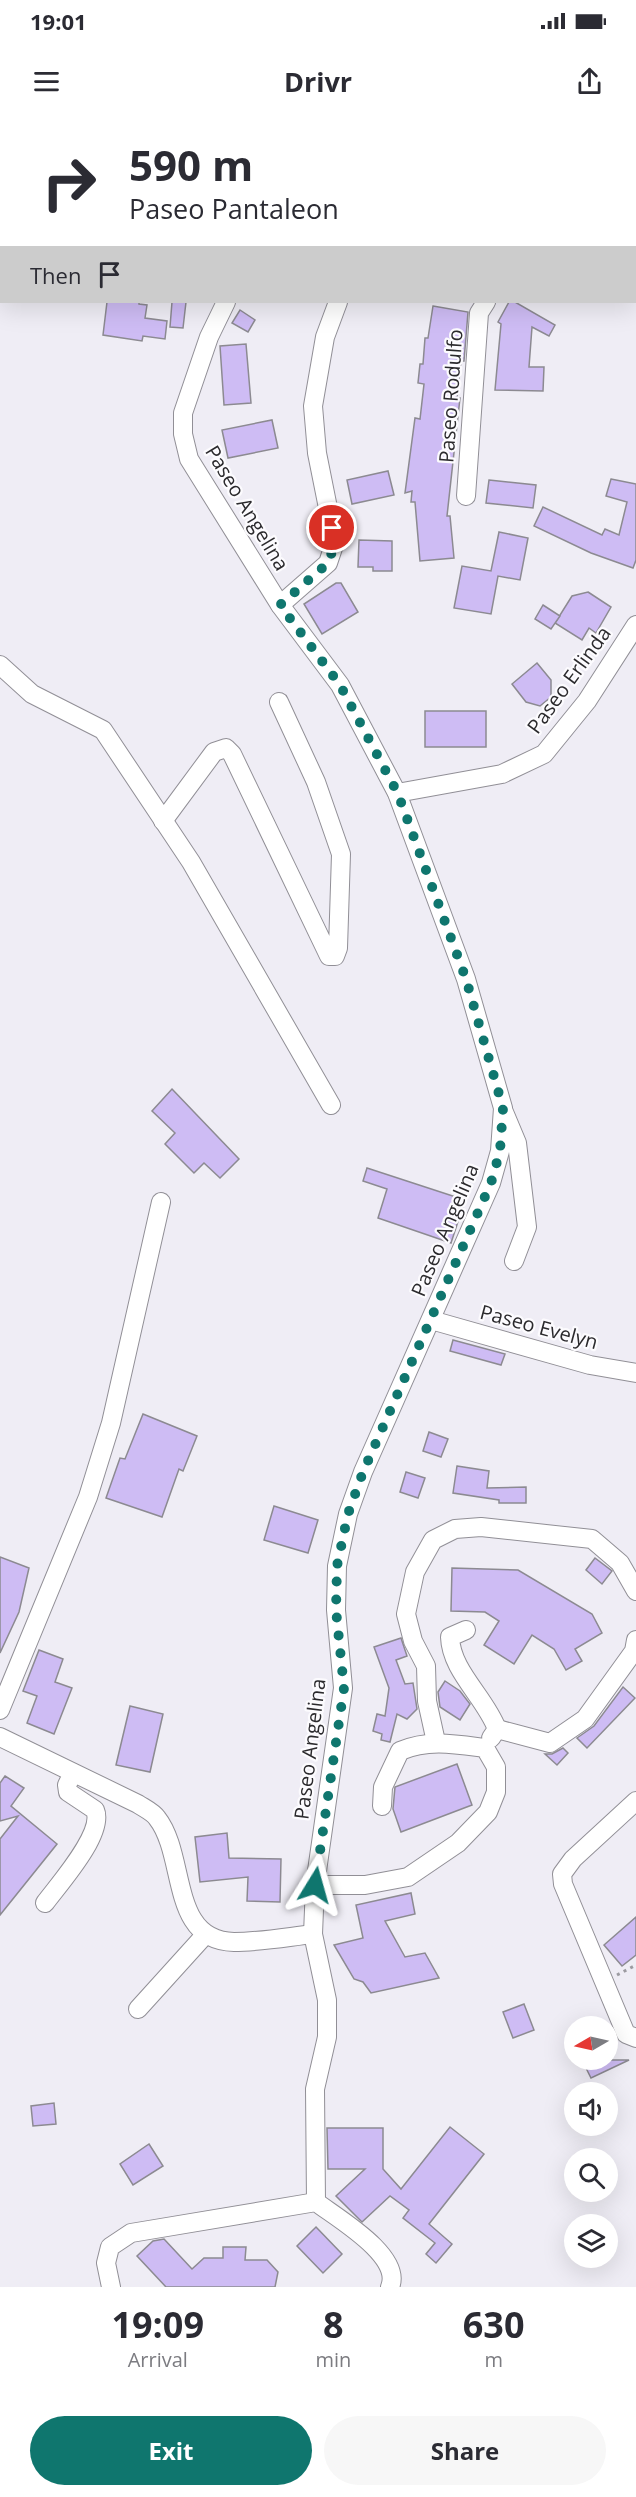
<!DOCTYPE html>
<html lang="en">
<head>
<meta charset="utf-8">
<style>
	body { margin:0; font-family:"Open Sans",sans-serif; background:#f7f7f7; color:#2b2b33; height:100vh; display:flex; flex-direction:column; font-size:22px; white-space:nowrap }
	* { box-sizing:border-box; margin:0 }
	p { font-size:20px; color:#7c7c81 }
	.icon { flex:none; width:33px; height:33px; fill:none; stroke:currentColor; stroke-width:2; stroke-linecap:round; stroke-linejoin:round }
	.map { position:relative; height:2167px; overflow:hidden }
	.drawer { display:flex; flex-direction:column; background:#fff; flex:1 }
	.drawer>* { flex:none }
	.top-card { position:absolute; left:0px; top:0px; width:636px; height:183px; box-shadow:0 6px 24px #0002; background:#fff; color:#2b2b33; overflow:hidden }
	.needle { width:39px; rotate:261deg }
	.fabs { position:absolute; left:564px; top:1896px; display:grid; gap:12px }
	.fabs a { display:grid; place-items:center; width:54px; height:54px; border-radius:50%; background:#fff; box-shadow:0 6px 24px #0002; font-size:30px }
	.pin { position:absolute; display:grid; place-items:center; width:51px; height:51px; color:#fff; margin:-26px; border:3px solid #fff; border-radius:50%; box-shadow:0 2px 6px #0007 }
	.me { position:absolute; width:66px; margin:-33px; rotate:8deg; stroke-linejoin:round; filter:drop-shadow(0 0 4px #0008) }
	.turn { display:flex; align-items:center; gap:21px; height:126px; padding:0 30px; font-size:27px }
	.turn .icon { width:78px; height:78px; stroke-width:2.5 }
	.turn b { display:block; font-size:42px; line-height:51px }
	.then { display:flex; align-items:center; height:57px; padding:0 30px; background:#0003; gap:12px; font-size:22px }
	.eta { display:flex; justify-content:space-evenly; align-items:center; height:102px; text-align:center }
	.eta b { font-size:36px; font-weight:700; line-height:42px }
	.button { display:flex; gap:12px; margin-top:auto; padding:12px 30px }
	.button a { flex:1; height:69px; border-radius:36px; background:#0f766e; color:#fff; font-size:24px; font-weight:700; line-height:69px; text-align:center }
	.button a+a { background:#f7f7f7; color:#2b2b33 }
	.status { display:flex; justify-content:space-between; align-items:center; height:42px; padding:0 30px; background:#fff; direction:ltr }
	.status svg { height:16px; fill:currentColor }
	header { display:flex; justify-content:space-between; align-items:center; height:78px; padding:0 30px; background:#fff; font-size:27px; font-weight:700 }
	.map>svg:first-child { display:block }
	.building { fill:#cebcf4; stroke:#8c8a91; stroke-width:1.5 }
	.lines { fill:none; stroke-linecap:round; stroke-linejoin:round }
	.minor-casing { stroke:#918f96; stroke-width:20 }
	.path { stroke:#9c9ba1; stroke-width:3; stroke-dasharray:3 4.5; stroke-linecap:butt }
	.minor { stroke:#fff; stroke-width:18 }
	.route { stroke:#0f766e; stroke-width:10; stroke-dasharray:0 18 }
	.labels { text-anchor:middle; stroke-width:4.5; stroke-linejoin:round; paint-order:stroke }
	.street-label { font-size:20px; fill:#2b2a2d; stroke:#fcfbfe }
</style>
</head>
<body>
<div class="status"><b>19:01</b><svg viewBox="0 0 49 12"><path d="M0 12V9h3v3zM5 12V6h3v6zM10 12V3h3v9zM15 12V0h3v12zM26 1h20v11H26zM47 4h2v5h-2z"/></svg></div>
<header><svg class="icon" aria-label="menu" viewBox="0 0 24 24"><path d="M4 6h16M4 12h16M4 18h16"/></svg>Drivr<svg class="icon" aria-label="share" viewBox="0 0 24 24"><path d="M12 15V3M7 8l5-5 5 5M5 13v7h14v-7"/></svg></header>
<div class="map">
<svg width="636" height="2167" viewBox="0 0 636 2167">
	<rect width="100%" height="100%" fill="#efedf5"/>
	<g class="building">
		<path d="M107,182H139V184L147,185L145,198L167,201L165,219L143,216L142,221L103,215Z"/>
		<path d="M172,182H186L183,208L170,207Z"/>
		<path d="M509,182H515L555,205L549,216L532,207L529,247H544L543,271L495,270L501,204L498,202Z"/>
		<path d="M433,186L468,192L464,241H461L457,278H460L447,396H450L454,438L420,441L415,382H411L412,371L405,373L415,298L420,299L424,264L418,263L420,244H423L425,218H428Z"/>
		<path d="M240,190L255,200L248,212L232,203Z"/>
		<path d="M246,224L251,283L224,285L220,226Z"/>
		<path d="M272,300L278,328L228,338L222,310Z"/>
		<path d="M388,351L394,375L352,384L347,360Z"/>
		<path d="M611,359L636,364V440L633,448L591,433L534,406L543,387L602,415L605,409L619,415L627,382L606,376Z"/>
		<path d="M489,360L536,365L533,388L486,383Z"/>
		<path d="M499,412L528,418L520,460L498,456L491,494L454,488L462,446L491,451Z"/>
		<path d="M359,420L392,421V451H373V447H358Z"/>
		<path d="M336,463H341L358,492L322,514L304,484Z"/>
		<path d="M588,472L611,487L596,513L589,508L582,520L555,503L572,476Z"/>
		<path d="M543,485L560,496L551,509L535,499Z"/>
		<path d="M537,543L551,560V577L540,586L526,582L512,564Z"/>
		<rect x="425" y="591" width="61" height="36"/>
		<path d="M172,969L239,1039L220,1058L204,1043L194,1053L165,1024L175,1013L152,991Z"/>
		<path d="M367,1048L465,1080L451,1123L378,1098L387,1069L363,1061Z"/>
		<path d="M453,1220L505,1234L501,1245L450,1231Z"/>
		<path d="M143,1294L197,1316L183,1351L179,1349L162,1397L106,1378L120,1338L125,1339Z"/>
		<path d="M429,1312L448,1319L441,1337L423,1331Z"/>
		<path d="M457,1346L489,1351L487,1368L526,1367V1383H499V1380L453,1373Z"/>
		<path d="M406,1352L425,1358L418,1378L400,1372Z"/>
		<path d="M274,1386L318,1400L308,1433L264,1420Z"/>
		<path d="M0,1437L29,1448L19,1492L0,1533Z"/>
		<path d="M595,1438L612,1451L602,1464L586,1450Z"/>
		<path d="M452,1448L518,1450L592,1494L602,1513L575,1529L582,1541L566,1550L554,1529L532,1515L514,1544L484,1525L499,1501L485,1492L451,1491Z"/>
		<path d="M401,1518L407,1536L396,1540L405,1564L413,1563L417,1589L407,1599L397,1594L390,1622L381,1620L382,1614L373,1611L377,1594L385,1596L389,1568L374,1527Z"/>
		<path d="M39,1530L63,1539L55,1562L72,1568L54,1614L27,1603L37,1576L23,1571Z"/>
		<path d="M445,1561L460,1571L470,1584L460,1600L440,1587L438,1572Z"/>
		<path d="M623,1567L635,1578L587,1628L577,1618L594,1606Z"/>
		<path d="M130,1586L163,1594L150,1652L116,1645Z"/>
		<path d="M563,1628L568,1633L557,1645L545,1634H552Z"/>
		<path d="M457,1644L472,1685L401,1712L393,1689L395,1667Z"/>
		<path d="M5,1656L24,1668L11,1686L57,1724L0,1795V1719L18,1696L0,1701V1663Z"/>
		<path d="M227,1713L229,1738L281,1739L280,1782L247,1781L248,1757L200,1762L195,1717Z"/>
		<path d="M411,1773L415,1794L385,1801L405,1837L425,1833L439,1858L371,1873L363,1862L354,1859L334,1825L363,1818L356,1785Z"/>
		<path d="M636,1797V1835L622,1846L604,1825Z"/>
		<path d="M524,1884L534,1910L513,1918L503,1892Z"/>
		<path d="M582,1940H629L591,1958Z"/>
		<path d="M54,1983L56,2004L33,2006L31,1986Z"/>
		<path d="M450,2007L484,2034L429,2104L452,2124L436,2143L426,2134L435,2123L403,2098L409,2090L390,2076L362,2102L336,2076L365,2049H328L327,2008H383V2049L401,2069Z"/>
		<path d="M149,2024L163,2046L133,2065L120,2044Z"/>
		<path d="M316,2107L342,2134L323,2153L297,2126Z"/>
		<path d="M164,2119L192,2149L204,2138H223V2127H246L245,2140H267L278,2152L275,2167H166L137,2136L153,2121Z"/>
	</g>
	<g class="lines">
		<g class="minor-casing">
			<g id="minor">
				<path d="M131,2L133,0"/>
				<path d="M318,2L319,0"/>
				<path d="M418,2L419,0"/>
				<path d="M588,2L589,0"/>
				<path d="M0,115L2,114"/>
				<path d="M226,182L209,217L183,293V314L189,339L280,485L340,565L397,673L466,859L503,988L500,1031L491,1063L363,1352L348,1394L337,1446L336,1490L343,1568L315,1765L313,1814L327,1880V1917L315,1969L316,2082"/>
				<path d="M466,376L479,193L486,182"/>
				<path d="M280,485L328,443L333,428L332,408L317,333L313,286L325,217L338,182"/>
				<path d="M0,545L32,574L103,610L191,742L331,985"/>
				<path d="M397,673L502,654L544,634L587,581L636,505"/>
				<path d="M163,701L214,632L226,628L232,634L329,836H335L338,828L341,734L316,662L279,582"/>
				<path d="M504,992L517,1023L527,1107L514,1141"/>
				<path d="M431,1200L590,1245L636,1253"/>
				<path d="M466,1510L450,1517C451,1551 485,1577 497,1609L491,1618"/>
				<path d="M0,1590L88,1377L111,1303L161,1082"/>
				<path d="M497,1609L550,1623L585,1599L634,1531L636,1520"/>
				<path d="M0,1617L138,1684C144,1688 153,1692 157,1698C187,1736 169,1821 234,1822C260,1822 287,1817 313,1814"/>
				<path d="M436,1622L427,1581L426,1546L413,1521L406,1494L415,1452L433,1420L455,1409L481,1407L592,1419L620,1443L636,1471"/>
				<path d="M636,1681L573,1739L562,1754L563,1764L626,1914L636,1918"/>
				<path d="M315,1765H365L408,1757L458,1723L488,1692L496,1672V1647L485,1628C455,1624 428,1619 400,1631L383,1667L382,1686"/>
				<path d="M45,1783C59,1764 105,1713 95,1690L68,1672L67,1665L73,1653"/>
				<path d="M138,1889L205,1815"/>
				<path d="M111,2167L106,2143L110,2127L131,2113L316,2082C337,2098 403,2136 390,2167"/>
			</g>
		</g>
		<path class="path" d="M617,1855L636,1845"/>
		<use href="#minor" class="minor"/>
	</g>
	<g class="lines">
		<path class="route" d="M315,1765L344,1568L336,1490L337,1446L348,1394L363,1352L491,1063L500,1031L503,988L466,859L398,674L340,565L280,485L328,443L333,429L332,408"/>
	</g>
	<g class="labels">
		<g class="street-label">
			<text transform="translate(451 276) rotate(-86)" y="7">Paseo Rodulfo</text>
			<text transform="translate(247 388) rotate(59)" y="7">Paseo Angelina</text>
			<text transform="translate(569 560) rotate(-54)" y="7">Paseo Erlinda</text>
			<text transform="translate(445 1110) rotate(-67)" y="7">Paseo Angelina</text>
			<text transform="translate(539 1207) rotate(15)" y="7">Paseo Evelyn</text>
			<text transform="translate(310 1629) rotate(-83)" y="7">Paseo Angelina</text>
		</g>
	</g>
</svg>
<div class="fabs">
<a><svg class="needle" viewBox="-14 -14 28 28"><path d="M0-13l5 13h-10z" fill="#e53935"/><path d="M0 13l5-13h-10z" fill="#7c7c81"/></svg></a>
<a><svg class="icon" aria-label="sound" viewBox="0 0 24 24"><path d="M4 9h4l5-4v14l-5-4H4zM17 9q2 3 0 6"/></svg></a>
<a><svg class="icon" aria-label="search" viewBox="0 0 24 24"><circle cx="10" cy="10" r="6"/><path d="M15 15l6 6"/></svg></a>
<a><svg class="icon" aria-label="layers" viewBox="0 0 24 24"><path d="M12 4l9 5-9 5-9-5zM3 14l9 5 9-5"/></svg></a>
</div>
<div class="pin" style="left:332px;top:408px;background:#d93025"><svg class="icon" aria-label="arrive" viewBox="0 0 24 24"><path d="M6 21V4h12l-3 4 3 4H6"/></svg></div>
<svg class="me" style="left:315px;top:1765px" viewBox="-20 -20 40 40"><path d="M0-17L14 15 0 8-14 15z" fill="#0f766e" stroke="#fff" stroke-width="4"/></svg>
<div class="top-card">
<div class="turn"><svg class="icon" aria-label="right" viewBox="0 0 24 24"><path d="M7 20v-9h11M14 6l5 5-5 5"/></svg><div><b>590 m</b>Paseo Pantaleon</div></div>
<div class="then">Then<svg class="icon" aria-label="arrive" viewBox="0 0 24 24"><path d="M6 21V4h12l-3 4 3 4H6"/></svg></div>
</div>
</div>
<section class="drawer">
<div class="eta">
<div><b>19:09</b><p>Arrival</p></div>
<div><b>8</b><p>min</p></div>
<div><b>630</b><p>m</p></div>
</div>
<div class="button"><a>Exit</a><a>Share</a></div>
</section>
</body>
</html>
